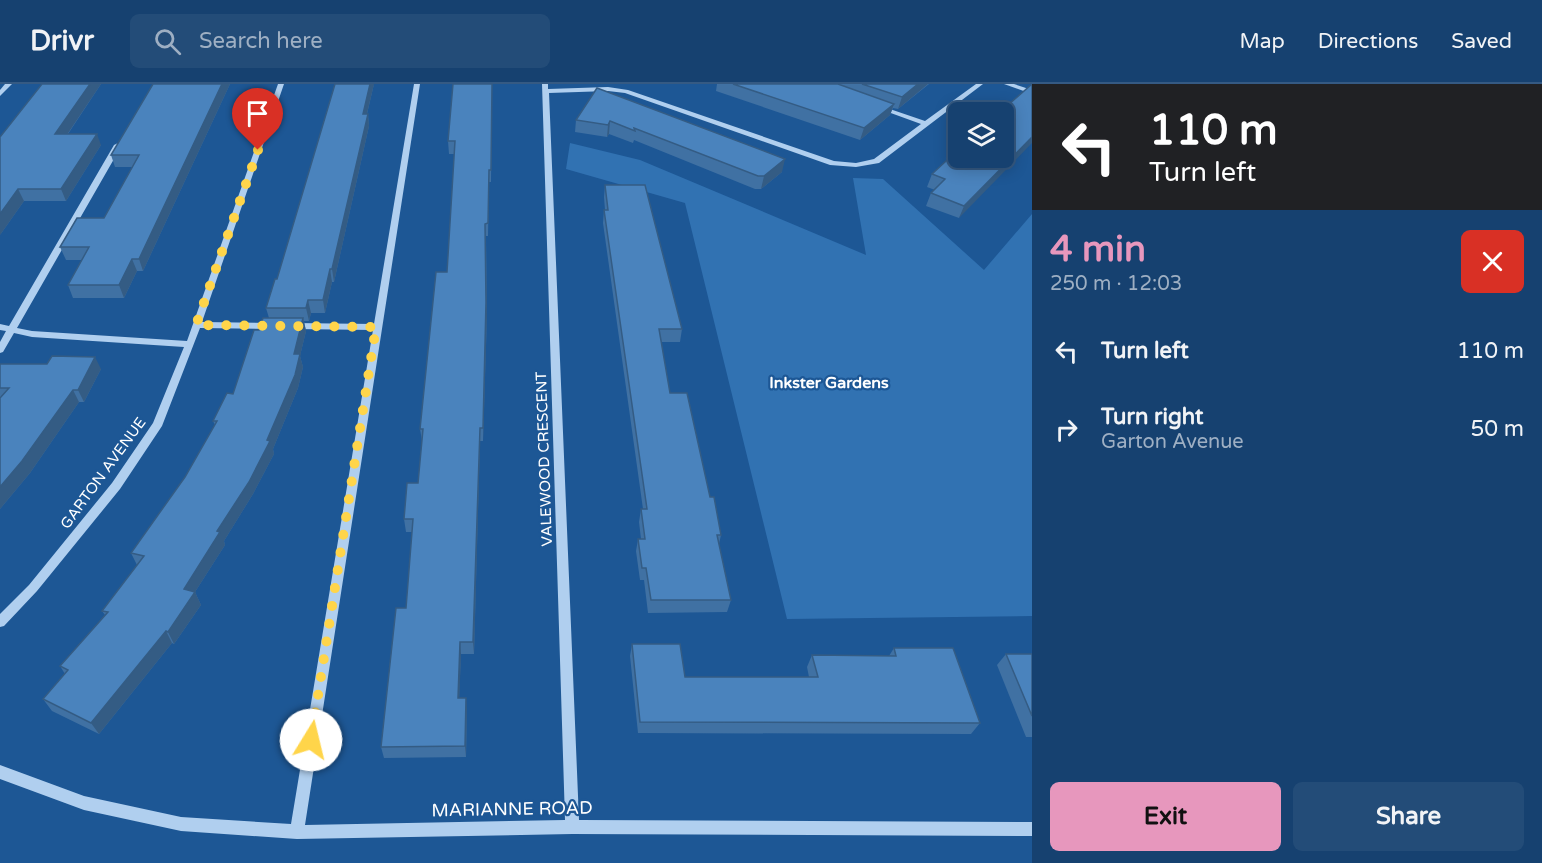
<!DOCTYPE html>
<html lang="en">
<head>
<meta charset="utf-8">
<style>
	body { margin:0; font-family:"Varela Round",sans-serif; background:#234c78; color:#f1f3f6; height:100vh; display:flex; flex-direction:column; font-size:22px; white-space:nowrap }
	* { box-sizing:border-box; margin:0 }
	p { font-size:20px; color:#9eafc3 }
	.icon { flex:none; width:33px; height:33px; fill:none; stroke:currentColor; stroke-width:2; stroke-linecap:round; stroke-linejoin:round }
	.map { position:relative; flex:1; overflow:hidden }
	.side { display:flex; flex-direction:column; background:#164170; width:510px }
	.side>* { flex:none }
	.hud { background:#202124; color:#fff; overflow:hidden }
	.tools { position:absolute; left:948px; top:18px; display:grid; gap:12px }
	.tools a { display:grid; place-items:center; width:66px; height:66px; border-radius:9px; background:#164170; box-shadow:0 3px 15px #0003,0 0 0 2px #355a83; font-size:30px }
	.pin { position:absolute; display:grid; place-items:center; width:51px; height:51px; color:#fff; margin:-62px -26px; border-radius:50% 50% 50% 0; rotate:-45deg; box-shadow:0 0 6px #0007 }
	.pin .icon { rotate:45deg }
	.me { position:absolute; width:66px; margin:-33px; rotate:9deg; stroke-linejoin:round; filter:drop-shadow(0 0 4px #0008) }
	.turn { display:flex; align-items:center; gap:21px; height:126px; padding:0 18px; font-size:27px }
	.turn .icon { width:78px; height:78px; stroke-width:2.5 }
	.turn b { display:block; font-size:42px; line-height:51px }
	.round { display:grid; place-items:center; flex:none; width:63px; height:63px; border-radius:9px; background:#234c78 }
	.overview { display:flex; align-items:center; justify-content:space-between; height:102px; padding:0 18px }
	h1 { font-size:36px; font-weight:700; line-height:45px; color:#e797bd }
	.cta { display:flex; gap:12px; margin-top:auto; padding:12px 18px }
	.cta a { flex:1; height:69px; border-radius:9px; background:#e797bd; color:#111; font-size:24px; font-weight:700; line-height:69px; text-align:center }
	.cta a+a { background:#234c78; color:#f1f3f6 }
	ul { padding:0; list-style:none }
	li { display:flex; align-items:center; gap:18px; height:78px; padding:0 18px }
	li div { flex:1 }
	li b { display:block; font-size:22px }
	li em { font-style:normal }
	header { display:flex; align-items:center; gap:36px; box-sizing:border-box; height:84px; padding:0 30px; background:#164170; border-bottom:2px solid #355a83 }
	header strong { font-size:28px }
	nav { display:flex; gap:33px; margin-inline-start:auto; font-size:21px }
	.search { width:420px; height:54px; background:#234c78; display:flex; align-items:center; gap:15px; box-sizing:border-box; padding:0 21px; border-radius:9px; color:#9eafc3; font-size:22px }
	main { display:flex; flex:1; min-height:0 }
	.map>svg:first-child { display:block }
	.green { fill:#3172b2 }
	.lines { fill:none; stroke-linecap:round; stroke-linejoin:round }
	.minor { fill:#b0cfef; fill-rule:evenodd }
	.wall { fill:#4071a3 }
	.shaded-wall { fill:#345c84 }
	.building { fill:#4a83bd; stroke:#345c84; stroke-width:1.5 }
	.route { stroke:#ffd54a; stroke-width:10; stroke-dasharray:0 18 }
	.labels { text-anchor:middle; stroke-width:4.5; stroke-linejoin:round; paint-order:stroke }
	.street-label { font-size:15px; fill:#fff; stroke:#1d5795 }
	.neighbourhood-label { font-size:16px; font-weight:bold; fill:#fff; stroke:#1d5795 }
	.near-street-label { font-size:18px; fill:#fff; stroke:#1d5795 }
</style>
</head>
<body>
<header>
<strong>Drivr</strong>
<div class="search"><svg class="icon" aria-label="search" viewBox="0 0 24 24"><circle cx="10" cy="10" r="6"/><path d="M15 15l6 6"/></svg>Search here</div>
<nav><a>Map</a><a>Directions</a><a>Saved</a></nav>
</header>
<main>
<div class="map">
<svg width="1032" height="779" viewBox="0 0 1032 779">
	<rect width="100%" height="100%" fill="#1d5795"/>
	<path class="green" d="M570,59L640,76L866,171L853,94L883,95L984,186L1032,130V532L787,535L685,119L566,85Z"/>
	<g class="lines">
		<g class="minor">
			<path d="M5,0H12L0,12V6Z"/>
			<path d="M278,0H284L202,238L274,239L278,242L274,245L200,244L162,342L120,405L37,507L4,542L0,543V530L29,501L112,399L153,339L184,263L32,253L14,249L3,268L0,269V258L6,247L0,246V240L9,242L114,61L118,59L122,61L17,244L32,247L187,257Z"/>
			<path d="M414,0H420L305,741L565,736L542,0H548V5L608,3L628,6L834,77L856,79L874,75L921,40L877,24V22H881L925,37L976,0H983L879,79L856,83L830,81L625,9L608,7L549,9L579,736L1032,738V752L572,750L297,755L181,747L84,726L0,695V681L84,712L181,733L291,740L373,246L293,245L289,242L293,239L374,240Z"/>
			<path d="M1004,0H1014L1032,6V10Z"/>
		</g>
	</g>
	<g class="wall">
		<path d="M42,0H101L68,50L101,61L66,117H24L0,151Z"/>
		<path d="M153,0H230L143,187H137L124,214H73L68,201L82,176H66L60,163L104,134L133,83H115L111,71Z"/>
		<path d="M374,0L367,30H368L369,42L334,198H332L325,229H311L309,237H304L306,247L300,272L303,283L298,304L273,365L274,370L253,410L224,457L225,461L195,508L201,521L174,560L172,559L99,650L52,627L43,615L65,590L60,582L105,531L102,527L137,481L131,469L185,393L215,341L213,337L233,310L259,246L269,234L266,224L277,195Z"/>
		<path d="M492,0L491,98H489L488,152H486L487,231L483,357H480L474,570H461L459,614L467,625L466,673L384,674L381,663L406,524L412,448H406L404,435L418,399L422,357L420,345L447,188L455,70H449L448,57Z"/>
		<path d="M717,0H929L898,25L893,24L890,31L860,56L716,7Z"/>
		<path d="M1032,0L959,134L926,122L931,109L935,106L927,103L932,90Z"/>
		<path d="M597,4L782,88L761,105H755L634,56L633,59L609,50L607,53L575,48L576,36Z"/>
		<path d="M605,101L682,245L680,258H661L670,309L710,413L721,451L719,460L731,516L727,528L648,529L644,496H640L636,467L638,455H641L639,438L641,425H643L603,139L604,126H605L604,113Z"/>
		<path d="M0,280L101,285L84,318H79L30,389L0,425Z"/>
		<path d="M632,560L685,593H809L807,583L812,571L889,572L894,564L980,639L971,650L638,649L630,572Z"/>
		<path d="M1006,570H1032V653H1026L997,581Z"/>
	</g>
	<g class="shaded-wall">
		<path d="M90,0H101L60,61L55,50Z"/>
		<path d="M222,0H230L143,187L139,175Z"/>
		<path d="M370,0H374L364,42L363,30Z"/>
		<path d="M918,0H928L898,25L902,13Z"/>
		<path d="M894,20L890,31L860,56L864,44Z"/>
		<path d="M368,30L369,42L334,198L332,185Z"/>
		<path d="M610,37L609,50L607,53L608,41Z"/>
		<path d="M97,50L101,61L66,117L61,105Z"/>
		<path d="M1032,53V59L959,134L964,122Z"/>
		<path d="M785,75L782,88L761,105L764,92Z"/>
		<path d="M18,105L24,117L0,151V130Z"/>
		<path d="M485,140L487,231L483,357V344Z"/>
		<path d="M132,175L137,187L124,214L119,201Z"/>
		<path d="M330,185L332,198L325,229L323,216Z"/>
		<path d="M308,216L311,229L309,237L306,224Z"/>
		<path d="M303,234L306,247L300,272L303,283L298,304L273,365L274,370L253,410L224,457L225,461L195,508L201,521L174,560L168,548L184,505L217,447L267,356L294,270Z"/>
		<path d="M95,273L101,285L84,318L78,306Z"/>
		<path d="M73,306L79,318L30,389L0,425V403Z"/>
		<path d="M480,344V357L474,570L473,558Z"/>
		<path d="M166,547L172,559L99,650L91,639Z"/>
		<path d="M460,558L461,570L459,625L458,614Z"/>
		<path d="M466,614L467,625L466,673L465,662Z"/>
	</g>
	<g class="building">
		<path d="M42,0H90L55,50H97L61,105H18L0,130V53Z"/>
		<path d="M153,0H222L139,175H132L119,201H68L89,163H60L77,134H104L139,71H111Z"/>
		<path d="M335,0H370L363,30H368L332,185H330L323,216H308L306,224H266L275,195H277Z"/>
		<path d="M453,0H492L491,86H489L488,139L485,140L486,218L483,344H480L473,558H460L458,614H466L465,662L381,663L396,524H406L413,435H404L407,399H418L423,345H420L436,188H447L455,57H448Z"/>
		<path d="M733,0H838L894,20L864,44Z"/>
		<path d="M862,0H918L902,13Z"/>
		<path d="M1032,0V53L964,122L931,109L945,95L932,90L958,66V74H1004V28H1000Z"/>
		<path d="M597,4L785,75L764,92H758L634,44L635,47L610,37L608,41L576,36Z"/>
		<path d="M605,101H645L682,245H659L670,309H687L710,413H714L721,451H717L731,516H651L646,484H642L638,455H645L641,425H647L604,126H608Z"/>
		<path d="M263,234H303L294,270H300L295,291L267,356L270,357L249,398L217,447L220,448L184,505L195,508L168,548L166,547L91,639L43,615L68,586L60,582L108,528L102,527L144,472L131,469L185,393L217,337H213L227,309L233,310L254,246H259Z"/>
		<path d="M52,272L95,273L78,306H73L22,377L0,403V314L9,304H0V280H47Z"/>
		<path d="M632,560H680L685,593H818L812,571L896,572L894,564H953L980,639L640,638Z"/>
		<path d="M1006,570H1032V632Z"/>
	</g>
	<g class="lines">
		<path class="route" d="M258,66L196,241L376,243L311,656"/>
	</g>
	<g class="labels">
		<g class="street-label">
			<text transform="translate(544 375) rotate(-92)" y="5">VALEWOOD CRESCENT</text>
			<text transform="translate(103 389) rotate(-54)" y="5">GARTON AVENUE</text>
		</g>
		<g class="neighbourhood-label">
			<text x="829" y="304">Inkster Gardens</text>
		</g>
		<g class="near-street-label">
			<text transform="translate(512 725) rotate(-1)" y="6">MARIANNE ROAD</text>
		</g>
	</g>
</svg>
<div class="tools">
<a><svg class="icon" aria-label="layers" viewBox="0 0 24 24"><path d="M12 4l9 5-9 5-9-5zM3 14l9 5 9-5"/></svg></a>
</div>
<div class="pin" style="left:258px;top:66px;background:#d93025"><svg class="icon" aria-label="arrive" viewBox="0 0 24 24"><path d="M6 21V4h12l-3 4 3 4H6"/></svg></div>
<svg class="me" style="left:311px;top:656px" viewBox="-20 -20 40 40"><circle r="19" fill="#fff"/><path d="M0-13L10 11 0 6-10 11z" fill="#ffd54a"/></svg>
</div>
<section class="side">
<div class="hud">
<div class="turn"><svg class="icon" aria-label="left" viewBox="0 0 24 24"><path d="M17 20v-9H6M10 6l-5 5 5 5"/></svg><div><b>110 m</b>Turn left</div></div>
</div>
<div class="overview"><div><h1>4 min</h1><p>250 m · 12:03</p></div><a class="round" style="background:#d93025;color:#fff"><svg class="icon" aria-label="close" viewBox="0 0 24 24"><path d="M6 6l12 12M18 6L6 18"/></svg></a></div>
<ul>
<li><svg class="icon" aria-label="left" viewBox="0 0 24 24"><path d="M17 20v-9H6M10 6l-5 5 5 5"/></svg><div><b>Turn left</b></div><em>110 m</em></li>
<li><svg class="icon" aria-label="right" viewBox="0 0 24 24"><path d="M7 20v-9h11M14 6l5 5-5 5"/></svg><div><b>Turn right</b><p>Garton Avenue</p></div><em>50 m</em></li>
</ul>
<div class="cta"><a>Exit</a><a>Share</a></div>
</section>
</main>
</body>
</html>
